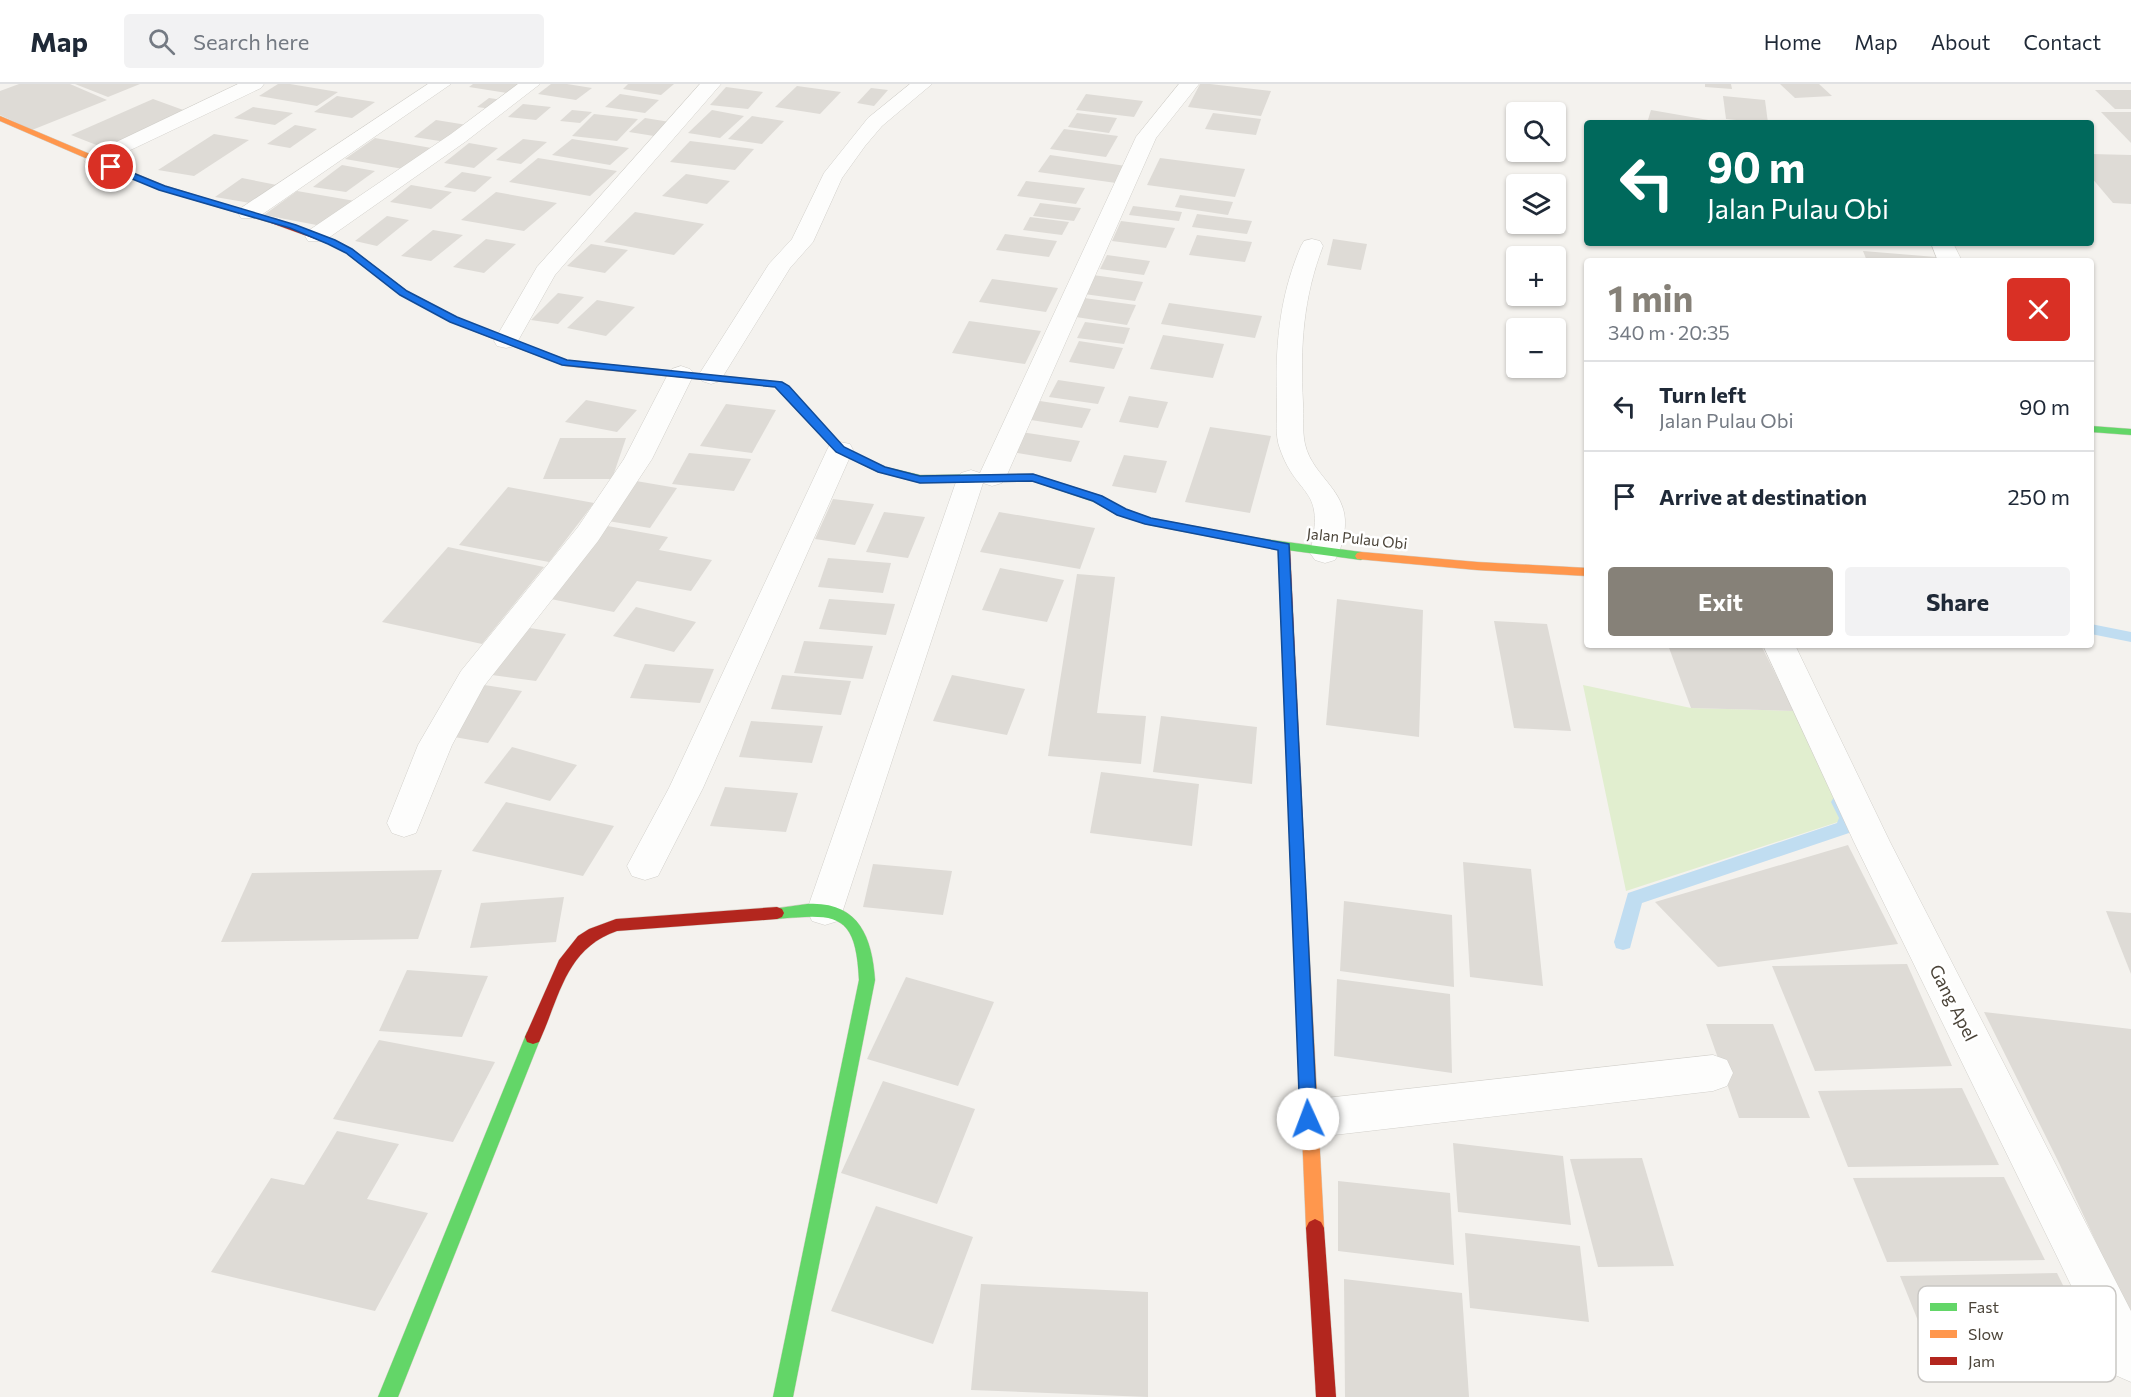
<!DOCTYPE html>
<html lang="en">
<head>
<meta charset="utf-8">
<style>
	body { margin:0; font-family:Commissioner,sans-serif; background:#f2f2f3; color:#1f2937; height:100vh; display:flex; flex-direction:column; font-size:22px; white-space:nowrap }
	* { box-sizing:border-box; margin:0 }
	p { font-size:20px; color:#747a83 }
	.icon { flex:none; width:33px; height:33px; fill:none; stroke:currentColor; stroke-width:2; stroke-linecap:round; stroke-linejoin:round }
	.map { position:relative; flex:1; overflow:hidden }
	.sheet { position:absolute; left:1584px; top:174px; width:510px; height:390px; display:flex; flex-direction:column; background:#fff; border-radius:6px; box-shadow:0 2px 4px #0004 }
	.sheet>* { flex:none }
	.guide { position:absolute; left:1584px; top:36px; width:510px; height:126px; border-radius:6px; box-shadow:0 2px 4px #0004; background:#00695c; color:#fff; overflow:hidden }
	.buttons { position:absolute; left:1506px; top:18px; display:grid; gap:12px }
	.buttons a { display:grid; place-items:center; width:60px; height:60px; border-radius:6px; background:#fff; box-shadow:0 2px 4px #0004; font-size:30px }
	.pin { position:absolute; display:grid; place-items:center; width:51px; height:51px; color:#fff; margin:-26px; border:3px solid #fff; border-radius:50%; box-shadow:0 2px 6px #0007 }
	.me { position:absolute; width:66px; margin:-33px; rotate:358deg; stroke-linejoin:round; filter:drop-shadow(0 0 4px #0008) }
	.turn { display:flex; align-items:center; gap:21px; height:126px; padding:0 24px; font-size:27px }
	.turn .icon { width:78px; height:78px; stroke-width:2.5 }
	.turn b { display:block; font-size:42px; line-height:51px }
	.round { display:grid; place-items:center; flex:none; width:63px; height:63px; border-radius:6px; background:#f2f2f3 }
	.overview { display:flex; align-items:center; justify-content:space-between; height:102px; padding:0 24px }
	h1 { font-size:36px; font-weight:700; line-height:45px; color:#868178 }
	.primary-button { display:flex; gap:12px; margin-top:auto; padding:12px 24px }
	.primary-button a { flex:1; height:69px; border-radius:6px; background:#868178; color:#fff; font-size:24px; font-weight:700; line-height:69px; text-align:center }
	.primary-button a+a { background:#f2f2f3; color:#1f2937 }
	ul { padding:0; list-style:none }
	li { display:flex; align-items:center; gap:18px; height:90px; padding:0 24px; border-top:2px solid #e0e1e3 }
	li div { flex:1 }
	li b { display:block; font-size:22px }
	li em { font-style:normal }
	header { display:flex; align-items:center; gap:36px; box-sizing:border-box; height:84px; padding:0 30px; background:#fff; border-bottom:2px solid #e0e1e3 }
	header strong { font-size:28px }
	nav { display:flex; gap:33px; margin-inline-start:auto; font-size:21px }
	.search { width:420px; height:54px; background:#f2f2f3; display:flex; align-items:center; gap:15px; box-sizing:border-box; padding:0 21px; border-radius:6px; color:#747a83; font-size:22px }
	.map>svg:first-child { display:block }
	.green { fill:#e1eecf }
	.lines { fill:none; stroke-linecap:round; stroke-linejoin:round }
	.stream { fill:#c0ddf1; fill-rule:evenodd }
	.building { fill:#dedbd6 }
	.street-casing { stroke:#d2d0cb; stroke-width:1 }
	.fast-casing { stroke:#d3cfc5; stroke-width:1 }
	.slow-casing { stroke:#d3cfc5; stroke-width:1 }
	.jam-casing { stroke:#d3cfc5; stroke-width:1 }
	.street { fill:#fdfdfc; fill-rule:evenodd }
	.fast { fill:#63d668; fill-rule:evenodd }
	.slow { fill:#ff974d; fill-rule:evenodd }
	.jam { fill:#b3261e; fill-rule:evenodd }
	.route { fill:#1a73e8; stroke:#114b97; stroke-width:1.5 }
	.labels { text-anchor:middle; stroke-width:5; stroke-linejoin:round; paint-order:stroke }
	.far-street-label { font-size:15px; fill:#4b4439; stroke:#fff }
	.street-label { font-size:18px; fill:#4b4439; stroke:#fff }
	.key { fill:#fff; stroke:#c9c7c4; stroke-width:1.5 }
	.key-label { font-size:16px; fill:#4b4439 }
</style>
</head>
<body>
<header>
<strong>Map</strong>
<div class="search"><svg class="icon" aria-label="search" viewBox="0 0 24 24"><circle cx="10" cy="10" r="6"/><path d="M15 15l6 6"/></svg>Search here</div>
<nav><a>Home</a><a>Map</a><a>About</a><a>Contact</a></nav>
</header>
<div class="map">
<svg width="2131" height="1313" viewBox="0 0 2131 1313">
	<rect width="100%" height="100%" fill="#f4f2ee"/>
	<path class="green" d="M1583,601L1691,624L1794,627L1844,736L1626,807Z"/>
	<g class="lines">
		<g class="stream">
			<path d="M2091,540L2131,548V558L2091,550Z"/>
			<path d="M1840,711L1846,713L1857,734L1849,749L1642,819L1630,864L1623,866L1616,864L1614,858L1628,809L1837,739L1839,734L1831,718L1834,713Z"/>
		</g>
	</g>
	<g class="building">
		<path d="M19,0H70L107,16L32,46L0,31V7Z"/>
		<path d="M75,0H140L108,13Z"/>
		<path d="M278,0H290L338,8L317,22L259,12Z"/>
		<path d="M473,0H519L507,9L469,3Z"/>
		<path d="M551,0H567L592,4L576,16L538,10Z"/>
		<path d="M628,0H674L661,11L623,5Z"/>
		<path d="M1200,0H1210L1271,7L1261,32L1188,23Z"/>
		<path d="M1705,0H1731L1732,5L1705,3Z"/>
		<path d="M1780,0H1819L1832,12L1795,14Z"/>
		<path d="M797,2L841,8L820,30L775,23Z"/>
		<path d="M726,3L763,8L748,25L710,21Z"/>
		<path d="M871,4L888,6L874,22L857,19Z"/>
		<path d="M2095,6H2131V25H2115Z"/>
		<path d="M620,10L659,16L645,29L605,23Z"/>
		<path d="M1086,10L1143,17L1134,33L1076,26Z"/>
		<path d="M337,12L375,18L352,34L314,28Z"/>
		<path d="M1723,12L1765,16L1768,39L1726,35Z"/>
		<path d="M489,14L503,16L492,25L477,23Z"/>
		<path d="M153,15L186,27L104,64L71,51Z"/>
		<path d="M523,20L551,23L536,36L508,33Z"/>
		<path d="M253,23L293,29L275,41L234,34Z"/>
		<path d="M572,26L592,28L580,39L560,37Z"/>
		<path d="M712,26L744,32L720,54L688,49Z"/>
		<path d="M1651,26L1720,38V39H1647Z"/>
		<path d="M2101,28H2131V59Z"/>
		<path d="M1077,29L1117,34L1109,49L1068,43Z"/>
		<path d="M1213,29L1261,35L1256,51L1205,45Z"/>
		<path d="M594,30L638,35L617,57L572,52Z"/>
		<path d="M752,32L784,37L762,60L728,55Z"/>
		<path d="M645,34L670,38L654,52L629,48Z"/>
		<path d="M436,36L467,41L446,58L414,53Z"/>
		<path d="M295,41L317,45L290,64L267,60Z"/>
		<path d="M1064,45L1118,52L1106,73L1050,65Z"/>
		<path d="M214,50L249,56L194,92L158,86Z"/>
		<path d="M375,54L437,65L409,86L345,75Z"/>
		<path d="M523,55L547,58L521,80L496,76Z"/>
		<path d="M572,55L629,64L610,81L552,71Z"/>
		<path d="M690,57L754,65L735,86L670,78Z"/>
		<path d="M469,59L498,64L474,84L444,79Z"/>
		<path d="M2091,70L2131,71V120L2113,119L2091,93Z"/>
		<path d="M1050,71L1126,82L1116,99L1038,88Z"/>
		<path d="M538,74L617,87L590,112L509,98Z"/>
		<path d="M1160,74L1245,85L1235,113L1147,101Z"/>
		<path d="M342,81L375,87L346,108L313,103Z"/>
		<path d="M462,88L492,93L475,108L444,103Z"/>
		<path d="M686,90L730,97L707,120L662,112Z"/>
		<path d="M242,94L282,102L256,120L215,113Z"/>
		<path d="M1026,97L1085,104L1076,120L1017,112Z"/>
		<path d="M411,101L452,108L431,125L390,118Z"/>
		<path d="M297,107L355,117L322,142L264,131Z"/>
		<path d="M496,108L557,119L524,147L461,136Z"/>
		<path d="M1180,111L1233,118L1228,131L1175,123Z"/>
		<path d="M1040,119L1081,124L1074,137L1033,132Z"/>
		<path d="M1133,122L1182,128L1179,137L1129,131Z"/>
		<path d="M635,128L704,140L674,171L604,158Z"/>
		<path d="M1197,130L1252,137L1247,150L1192,143Z"/>
		<path d="M387,132L409,136L377,162L355,157Z"/>
		<path d="M1030,133L1069,138L1062,151L1023,146Z"/>
		<path d="M1121,137L1175,144L1166,164L1112,157Z"/>
		<path d="M433,146L463,151L431,177L401,172Z"/>
		<path d="M1005,150L1057,157L1049,173L996,166Z"/>
		<path d="M1197,151L1252,158L1245,178L1189,171Z"/>
		<path d="M486,155L516,160L484,189L453,183Z"/>
		<path d="M1333,155L1367,160L1361,186L1327,181Z"/>
		<path d="M591,160L628,166L605,189L567,182Z"/>
		<path d="M1863,167L1936,173L1938,177H1867Z"/>
		<path d="M1107,171L1150,177L1144,191L1100,185Z"/>
		<path d="M1093,191L1143,198L1135,217L1084,210Z"/>
		<path d="M992,195L1058,204L1046,228L979,218Z"/>
		<path d="M558,209L584,213L558,240L531,236Z"/>
		<path d="M1084,214L1136,221L1127,241L1076,233Z"/>
		<path d="M597,216L635,223L606,252L567,244Z"/>
		<path d="M1169,219L1262,232L1255,254L1161,240Z"/>
		<path d="M969,237L1041,247L1025,280L952,269Z"/>
		<path d="M1085,238L1130,244L1124,260L1077,254Z"/>
		<path d="M1163,251L1224,260L1213,294L1150,285Z"/>
		<path d="M1079,257L1123,264L1114,285L1069,278Z"/>
		<path d="M1058,296L1105,303L1098,320L1049,313Z"/>
		<path d="M1129,312L1168,318L1158,344L1119,338Z"/>
		<path d="M586,316L637,326L617,348L565,338Z"/>
		<path d="M1040,317L1091,325L1082,344L1031,336Z"/>
		<path d="M726,320L776,326L752,369L700,362Z"/>
		<path d="M1210,343L1271,352L1250,429L1185,418Z"/>
		<path d="M1015,347L1080,357L1071,378L1006,367Z"/>
		<path d="M560,354H626L612,395H543Z"/>
		<path d="M689,369L751,375L734,407L672,400Z"/>
		<path d="M1124,371L1167,377L1156,409L1112,402Z"/>
		<path d="M636,397L677,404L650,444L608,437Z"/>
		<path d="M508,403L594,419L549,478L459,461Z"/>
		<path d="M833,415L874,420L855,461L815,455Z"/>
		<path d="M884,428L925,433L908,474L866,468Z"/>
		<path d="M999,428L1095,444L1080,485L980,468Z"/>
		<path d="M602,441L668,453L659,466L712,476L691,507L637,497L614,528L546,514Z"/>
		<path d="M448,463L544,483L482,560L382,538Z"/>
		<path d="M828,474L891,479L883,509L818,503Z"/>
		<path d="M1000,484L1064,496L1047,538L982,526Z"/>
		<path d="M1077,490L1115,493L1097,629L1146,632L1141,680L1048,672Z"/>
		<path d="M829,515L895,520L886,551L819,545Z"/>
		<path d="M1337,515L1423,526L1419,653L1326,641Z"/>
		<path d="M636,523L696,538L674,568L613,552Z"/>
		<path d="M1494,537L1547,540L1571,647L1514,644Z"/>
		<path d="M524,543L566,550L536,597L492,591Z"/>
		<path d="M804,557L873,562L863,595L794,589Z"/>
		<path d="M1668,561H1761L1794,627L1691,624Z"/>
		<path d="M645,580L714,585L700,619L630,614Z"/>
		<path d="M782,591L851,597L841,631L771,625Z"/>
		<path d="M952,591L1025,605L1007,651L933,637Z"/>
		<path d="M478,600L522,607L488,659L443,651Z"/>
		<path d="M1161,632L1257,643L1252,700L1153,688Z"/>
		<path d="M751,637L823,642L812,679L739,673Z"/>
		<path d="M512,663L577,681L550,717L484,699Z"/>
		<path d="M1101,688L1199,700L1192,762L1090,749Z"/>
		<path d="M725,703L798,709L786,748L710,742Z"/>
		<path d="M506,718L614,742L583,792L472,767Z"/>
		<path d="M1848,761L1898,860L1718,883L1655,818Z"/>
		<path d="M1463,778L1531,785L1543,902L1470,893Z"/>
		<path d="M873,780L952,787L943,831L863,823Z"/>
		<path d="M442,786L418,855L221,858L252,789Z"/>
		<path d="M564,813L556,858L470,864L481,819Z"/>
		<path d="M1344,817L1452,831L1454,903L1340,887Z"/>
		<path d="M2106,827L2131,829V890Z"/>
		<path d="M1907,880L1952,982L1815,987L1772,882Z"/>
		<path d="M407,886L488,892L462,953L379,947Z"/>
		<path d="M906,893L994,918L958,1002L867,975Z"/>
		<path d="M1337,895L1450,910L1452,989L1334,972Z"/>
		<path d="M1984,928L2131,945V1233L2059,1079Z"/>
		<path d="M1706,940H1773L1810,1034H1739Z"/>
		<path d="M379,956L495,978L453,1058L333,1035Z"/>
		<path d="M883,997L975,1025L937,1120L841,1089Z"/>
		<path d="M1962,1004L1999,1081L1848,1083L1818,1007Z"/>
		<path d="M337,1047L399,1060L367,1115L428,1129L375,1227L211,1188L271,1094L304,1101Z"/>
		<path d="M1453,1059L1563,1072L1571,1141L1458,1128Z"/>
		<path d="M1642,1074L1674,1182L1598,1183L1570,1075Z"/>
		<path d="M2004,1093L2045,1176L1887,1178L1853,1094Z"/>
		<path d="M1338,1097L1450,1109L1454,1181L1338,1167Z"/>
		<path d="M876,1122L973,1153L933,1260L831,1227Z"/>
		<path d="M1465,1149L1580,1162L1589,1238L1470,1224Z"/>
		<path d="M2057,1189L2102,1281L1937,1284L1900,1192Z"/>
		<path d="M1344,1195L1462,1209L1469,1313H1345Z"/>
		<path d="M981,1200L1148,1208V1313L971,1306Z"/>
	</g>
	<g class="lines">
		<g class="street-casing">
			<g id="street">
				<path d="M238,0H264L261,4L101,80H87L84,76L87,72Z"/>
				<path d="M428,0H451L257,134H241L238,129L241,124Z"/>
				<path d="M518,0H540L465,58L324,157H308L305,152L308,147L451,50Z"/>
				<path d="M700,0H721L555,191L515,262L506,264L497,262L494,257L537,183Z"/>
				<path d="M910,0H932L882,42L865,62L842,94L813,158L790,184L720,297L711,300L702,297L698,292L769,180L792,155L824,89L868,34Z"/>
				<path d="M1179,0H1199L1156,54L1006,393L1002,399L992,402L983,399L843,826L838,837L825,841L812,837L807,826L957,395L961,389L971,386L980,389L1136,53Z"/>
				<path d="M1312,155L1320,157L1323,162C1303,214 1300,263 1303,319C1304,333 1302,347 1305,360C1313,395 1352,407 1344,450C1342,459 1340,468 1335,476L1325,479L1315,476L1310,469C1326,401 1298,416 1280,365C1275,352 1277,337 1277,324C1275,266 1278,216 1301,162L1304,157Z"/>
				<path d="M1931,159H1953L1962,177H1938Z"/>
				<path d="M681,282L690,285L694,290L652,375L598,457L484,602L452,661L416,749L404,753L392,749L387,739L418,661L461,587L578,443L624,375L668,290L672,285Z"/>
				<path d="M840,358L850,360L853,366L703,704L658,792L645,796L632,792L627,782L669,704L827,366L830,360Z"/>
				<path d="M1763,561H1795L1890,758L2131,1227V1298L2115,1291L1854,758Z"/>
				<path d="M1713,971L1727,976L1733,989L1727,1002L1713,1007L1308,1054L1294,1048L1288,1035L1294,1022L1308,1016Z"/>
			</g>
		</g>
		<g class="fast-casing">
			<g id="fast">
				<path d="M2091,342L2131,345V351L2091,348Z"/>
				<path d="M861,373L886,383L920,391L1033,390L1102,412L1125,425L1151,434L1258,454L1361,468L1367,472L1361,476L1258,462L1149,441L1117,431L1094,418L1032,397L920,399L878,388L857,378L855,376Z"/>
				<path d="M807,820C858,817 872,852 875,896L793,1313H773L859,896C856,828 836,830 777,835L772,833L770,829L772,825Z"/>
				<path d="M533,946L539,948L541,953L398,1313H378L525,953L527,948Z"/>
			</g>
		</g>
		<g class="slow-casing">
			<g id="slow">
				<path d="M0,32L163,101L279,137L271,139L157,105L0,37Z"/>
				<path d="M495,249L567,276L782,298L844,364L867,376L861,379L836,368L775,303L565,282L491,254V250Z"/>
				<path d="M1361,468L1477,478L1587,484V492L1477,486L1357,475L1355,472L1357,469Z"/>
				<path d="M1298,779L1303,781L1305,785L1324,1144L1321,1150L1315,1153L1309,1150L1306,1144L1291,785L1293,781Z"/>
			</g>
		</g>
		<g class="jam-casing">
			<g id="jam">
				<path d="M274,134L335,156L352,165L407,207L457,233L500,252L499,254H491L449,237L401,211L346,169L329,160L271,139V135Z"/>
				<path d="M1284,459L1290,463L1305,785L1303,789L1298,791L1293,789L1291,785L1278,463Z"/>
				<path d="M777,823L782,825L784,829L782,833L777,835L617,847C565,865 560,913 539,958L533,960L527,958L525,953L559,876L578,852L589,845L616,835Z"/>
				<path d="M1315,1135L1321,1138L1324,1144L1336,1313H1316L1306,1144L1309,1138Z"/>
			</g>
		</g>
		<use href="#street" class="street"/>
		<use href="#fast" class="fast"/>
		<use href="#slow" class="slow"/>
		<use href="#jam" class="jam"/>
	</g>
	<path class="route" d="M111,80L165,102L296,141L335,156L352,165L407,207L457,233L567,276L782,298L789,302L844,363L885,383L920,392L1033,390L1102,412L1126,425L1151,434L1289,460L1317,1035L1314,1040L1308,1043L1302,1040L1300,1035L1278,466L1145,440L1117,431L1093,417L1032,397L920,399L878,388L836,368L775,303L562,281L450,238L400,211L346,169L328,160L290,144L159,106L108,85V81Z"/>
	<g class="labels">
		<g class="far-street-label">
			<text transform="translate(1357 455) rotate(6)" y="5">Jalan Pulau Obi</text>
		</g>
		<g class="street-label">
			<text transform="translate(1953 919) rotate(63)" y="6">Gang Apel</text>
		</g>
	</g>
	<rect x="1918" y="1202" width="198" height="96" rx="9" class="key"/>
	<rect x="1930" y="1219" width="27" height="8" fill="#63d668"/>
	<rect x="1930" y="1246" width="27" height="8" fill="#ff974d"/>
	<rect x="1930" y="1273" width="27" height="8" fill="#b3261e"/>
	<g class="key-label">
		<text x="1968" y="1229">Fast</text>
		<text x="1968" y="1256">Slow</text>
		<text x="1968" y="1283">Jam</text>
	</g>
</svg>
<div class="buttons">
<a><svg class="icon" aria-label="search" viewBox="0 0 24 24"><circle cx="10" cy="10" r="6"/><path d="M15 15l6 6"/></svg></a>
<a><svg class="icon" aria-label="layers" viewBox="0 0 24 24"><path d="M12 4l9 5-9 5-9-5zM3 14l9 5 9-5"/></svg></a>
<a>+</a>
<a>−</a>
</div>
<div class="pin" style="left:111px;top:83px;background:#d93025"><svg class="icon" aria-label="arrive" viewBox="0 0 24 24"><path d="M6 21V4h12l-3 4 3 4H6"/></svg></div>
<svg class="me" style="left:1308px;top:1035px" viewBox="-20 -20 40 40"><circle r="19" fill="#fff"/><path d="M0-13L10 11 0 6-10 11z" fill="#1a73e8"/></svg>
<div class="guide">
<div class="turn"><svg class="icon" aria-label="left" viewBox="0 0 24 24"><path d="M17 20v-9H6M10 6l-5 5 5 5"/></svg><div><b>90 m</b>Jalan Pulau Obi</div></div>
</div>
<section class="sheet">
<div class="overview"><div><h1>1 min</h1><p>340 m · 20:35</p></div><a class="round" style="background:#d93025;color:#fff"><svg class="icon" aria-label="close" viewBox="0 0 24 24"><path d="M6 6l12 12M18 6L6 18"/></svg></a></div>
<ul>
<li><svg class="icon" aria-label="left" viewBox="0 0 24 24"><path d="M17 20v-9H6M10 6l-5 5 5 5"/></svg><div><b>Turn left</b><p>Jalan Pulau Obi</p></div><em>90 m</em></li>
<li><svg class="icon" aria-label="arrive" viewBox="0 0 24 24"><path d="M6 21V4h12l-3 4 3 4H6"/></svg><div><b>Arrive at destination</b></div><em>250 m</em></li>
</ul>
<div class="primary-button"><a>Exit</a><a>Share</a></div>
</section>
</div>
</body>
</html>
